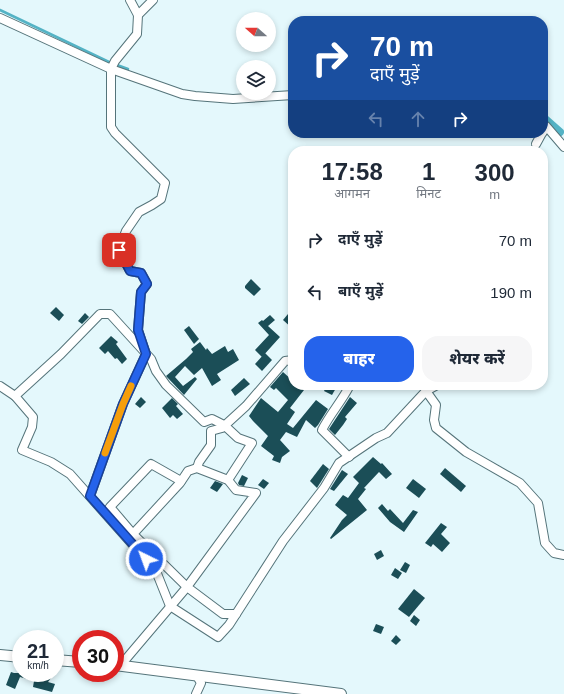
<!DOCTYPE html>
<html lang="hi">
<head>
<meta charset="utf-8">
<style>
	body { margin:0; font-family:Arial,"Noto Sans Devanagari",sans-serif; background:#f6f6f7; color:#1f2937; height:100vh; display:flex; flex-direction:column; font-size:15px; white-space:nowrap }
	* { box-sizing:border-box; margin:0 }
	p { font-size:13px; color:#747a83 }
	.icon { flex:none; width:22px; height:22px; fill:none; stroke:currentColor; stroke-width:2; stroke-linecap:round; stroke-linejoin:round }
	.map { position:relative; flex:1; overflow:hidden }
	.side { position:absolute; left:288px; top:146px; width:260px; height:244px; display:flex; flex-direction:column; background:#fff; border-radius:16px; box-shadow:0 2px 6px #0003 }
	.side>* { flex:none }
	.guide { position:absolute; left:288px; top:16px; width:260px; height:122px; border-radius:16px; box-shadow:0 2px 6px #0003; background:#1a4fa0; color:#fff; overflow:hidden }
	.needle { width:26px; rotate:291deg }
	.tools { position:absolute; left:236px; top:12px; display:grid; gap:8px }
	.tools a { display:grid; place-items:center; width:40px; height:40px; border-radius:50%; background:#fff; box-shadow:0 2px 6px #0003; font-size:20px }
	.speed { position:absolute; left:12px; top:630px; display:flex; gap:8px; font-size:20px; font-weight:700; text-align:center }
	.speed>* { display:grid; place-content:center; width:52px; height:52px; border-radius:50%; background:#fff; box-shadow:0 2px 6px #0003; line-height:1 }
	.speed small { font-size:10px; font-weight:400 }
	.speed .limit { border:6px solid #d22; background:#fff; color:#111 }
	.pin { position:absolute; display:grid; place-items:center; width:34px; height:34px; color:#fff; margin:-17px; border-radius:8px; box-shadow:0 2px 6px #0006 }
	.me { position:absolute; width:44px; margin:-22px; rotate:318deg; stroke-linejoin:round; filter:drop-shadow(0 0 3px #0008) }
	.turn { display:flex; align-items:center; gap:14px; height:84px; padding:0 16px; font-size:18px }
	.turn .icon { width:52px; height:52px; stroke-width:2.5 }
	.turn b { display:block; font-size:28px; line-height:34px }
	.lanes { display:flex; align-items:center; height:38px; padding:0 16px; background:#0003; justify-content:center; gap:20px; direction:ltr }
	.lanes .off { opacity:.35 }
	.eta { display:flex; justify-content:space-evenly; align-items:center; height:68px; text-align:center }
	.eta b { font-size:24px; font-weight:800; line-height:28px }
	.cta { display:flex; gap:8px; margin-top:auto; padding:8px 16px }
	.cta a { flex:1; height:46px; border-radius:16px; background:#2563eb; color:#fff; font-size:16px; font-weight:800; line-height:46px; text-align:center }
	.cta a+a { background:#f6f6f7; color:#1f2937 }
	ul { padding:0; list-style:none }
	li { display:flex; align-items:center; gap:12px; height:52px; padding:0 16px }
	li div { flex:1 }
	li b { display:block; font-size:15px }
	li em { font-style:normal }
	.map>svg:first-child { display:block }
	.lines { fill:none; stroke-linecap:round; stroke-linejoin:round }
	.stream { stroke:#54b3c5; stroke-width:2.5 }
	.canal { stroke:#54b3c5; stroke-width:8 }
	.building { fill:#1b4e57 }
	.minor-casing { stroke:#55747a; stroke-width:10 }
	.tertiary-casing { stroke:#55747a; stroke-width:12 }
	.minor { stroke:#fff; stroke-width:8 }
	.tertiary { stroke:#fff; stroke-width:10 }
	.route-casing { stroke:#184099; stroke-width:10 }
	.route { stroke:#2563eb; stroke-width:7 }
	.slow { stroke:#f59e0b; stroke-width:7 }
</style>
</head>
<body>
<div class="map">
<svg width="564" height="694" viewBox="0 0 564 694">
	<rect width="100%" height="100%" fill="#e4f8fc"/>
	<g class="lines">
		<path class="stream" d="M0,10L109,62L128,69"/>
		<path class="canal" d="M543,117L560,132"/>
	</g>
	<g class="building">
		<path d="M251,279L261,289L254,296L245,288V286Z"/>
		<path d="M56,307L64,315L59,321L50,313Z"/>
		<path d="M85,313L89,317L82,324L78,321Z"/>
		<path d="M288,314L293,319V329L283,320Z"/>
		<path d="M270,315L275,320L268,326L280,337L262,357L255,350L269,335L258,323L262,320L263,321Z"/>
		<path d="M189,326L199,339L194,344L184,330Z"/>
		<path d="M111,336L118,342L116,344L127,359L122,364L117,358L115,359L108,351L105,354L99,348Z"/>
		<path d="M200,342L206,350L207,348L212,354L225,346L228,352L233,349L239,360L217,374L221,380L212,386L202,368L194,375L185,366L175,377L183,386L195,377L197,379L184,395L166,376L186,359L193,352L191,349Z"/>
		<path d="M265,353L272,360L262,371L255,364Z"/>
		<path d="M283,372L293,381V385H299L304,390L290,408L295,412L287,424L293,428L316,400L328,409L318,425L315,428L306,420L297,437L286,432L280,440L290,451L282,457L280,463L272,460L274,456L261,446L268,436L253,421L249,416L261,398L278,412L288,400L276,388L274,390L270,387Z"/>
		<path d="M244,378L250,384L235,396L231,390Z"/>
		<path d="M327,385L336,388L332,395L324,391Z"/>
		<path d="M141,397L146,402L140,408L135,404Z"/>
		<path d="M350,397L357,403L345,417L347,419L343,425L335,435L329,429Z"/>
		<path d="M172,398L178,404L176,406L183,414L177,419L173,415L170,418L162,408Z"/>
		<path d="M373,457L381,464L382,463L392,474L386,479L379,472L364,488L366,489L358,499L367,510L331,539L330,538L342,520L347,515L335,505L343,495L348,498L359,483L353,477Z"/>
		<path d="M323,464L329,469L317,488L310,481Z"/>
		<path d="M445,468L466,486L461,492L440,474Z"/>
		<path d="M342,470L348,474L334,491L330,489Z"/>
		<path d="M242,475L248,478L244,486L239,485L238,483Z"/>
		<path d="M263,479L269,483L264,489L258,485Z"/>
		<path d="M413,479L426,489L419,498L406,488Z"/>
		<path d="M215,481L223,484L217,492L210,488Z"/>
		<path d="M382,504L388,511L390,509L403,523L413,510L418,512L404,532L390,522L378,508Z"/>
		<path d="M441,523L447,527L441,534L450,543L442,552L433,544L431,547L425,543Z"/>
		<path d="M381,550L384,556L377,560L374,554Z"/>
		<path d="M405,562L410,565L406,573L400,570Z"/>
		<path d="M395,568L402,573L398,579L391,575Z"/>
		<path d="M414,589L425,598L409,617L398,609Z"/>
		<path d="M414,615L420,620L416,626L410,621Z"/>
		<path d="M376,624L384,627L381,634L373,631Z"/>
		<path d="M396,635L401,640L396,645L391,641Z"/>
		<path d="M11,672L14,673H33L51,678L48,682L55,684L52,692L33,687L34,681L20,677L15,689L6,685Z"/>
	</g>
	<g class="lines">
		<g class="minor-casing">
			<g id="minor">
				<path d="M130,0L138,15"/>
				<path d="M0,18L111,69L182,94L195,96L233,99L293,95"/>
				<path d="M543,132L546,126L564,147"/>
				<path d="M536,144L542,133"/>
				<path d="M0,386L15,396"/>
				<path d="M426,391L437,385"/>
				<path d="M349,457L322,430C330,414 342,401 350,385"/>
				<path d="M197,468L199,462L211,445V431L222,428L246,406L285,361L293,360"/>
				<path d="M228,480L252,443L238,438L224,425L212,419L204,422L166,385L156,371L151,359L110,314H100L61,354L15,396L33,417L32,427L22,450L51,462L70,474L156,571L170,606L218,637L229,625L283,541L324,488L339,463L376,438L387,433L426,391L436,405L434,420L436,428L466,452L520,483L538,503L545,543L554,553L564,555"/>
				<path d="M90,496L123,404L146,354L138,330L141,292L147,284L141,273L130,271L119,250L126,231L139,212L152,205L161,199L165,183L115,133L111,127V69L115,61L137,34L138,15L153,0"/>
				<path d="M133,534L110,507L151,464L181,481"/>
				<path d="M120,666L187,587L133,534L180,483L188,471L197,468L228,480L236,490L256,493L187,587L223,614H236"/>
				<path d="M196,694L201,683L197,676"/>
			</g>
		</g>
		<g class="tertiary-casing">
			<g id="tertiary">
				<path d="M0,655L21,657"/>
				<path d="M55,660L81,662"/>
				<path d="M115,665L341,694"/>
			</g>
		</g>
		<use href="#minor" class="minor"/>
		<use href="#tertiary" class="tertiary"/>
	</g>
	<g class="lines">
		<g class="route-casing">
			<path id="route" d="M119,250L130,271L141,273L147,284L141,292L138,330L146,354L123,404L90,496L146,559"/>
		</g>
		<use href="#route" class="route"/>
		<path class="slow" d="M105,453L123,404L131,386"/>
	</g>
</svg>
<div class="tools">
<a><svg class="needle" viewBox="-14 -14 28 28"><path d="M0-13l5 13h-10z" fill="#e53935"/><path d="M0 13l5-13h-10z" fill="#747a83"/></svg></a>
<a><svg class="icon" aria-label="layers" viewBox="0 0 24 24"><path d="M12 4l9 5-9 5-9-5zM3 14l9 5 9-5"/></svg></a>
</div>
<div class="speed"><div>21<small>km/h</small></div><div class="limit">30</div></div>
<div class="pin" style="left:119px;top:250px;background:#d93025"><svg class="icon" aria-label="arrive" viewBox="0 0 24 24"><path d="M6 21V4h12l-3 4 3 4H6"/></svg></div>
<svg class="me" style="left:146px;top:559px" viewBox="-20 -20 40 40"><circle r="17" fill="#2563eb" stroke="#fff" stroke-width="3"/><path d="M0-11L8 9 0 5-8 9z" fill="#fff"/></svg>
<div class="guide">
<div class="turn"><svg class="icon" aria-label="right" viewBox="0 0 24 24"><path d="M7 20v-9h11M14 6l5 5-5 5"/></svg><div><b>70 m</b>दाएँ मुड़ें</div></div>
<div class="lanes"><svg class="icon off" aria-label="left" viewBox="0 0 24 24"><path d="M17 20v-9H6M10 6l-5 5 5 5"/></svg><svg class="icon off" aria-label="ahead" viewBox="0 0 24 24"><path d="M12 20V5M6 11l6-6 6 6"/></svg><svg class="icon" aria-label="right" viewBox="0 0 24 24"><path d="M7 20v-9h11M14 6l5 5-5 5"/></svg></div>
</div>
<section class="side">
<div class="eta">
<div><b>17:58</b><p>आगमन</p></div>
<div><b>1</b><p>मिनट</p></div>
<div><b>300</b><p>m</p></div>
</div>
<ul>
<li><svg class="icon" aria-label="right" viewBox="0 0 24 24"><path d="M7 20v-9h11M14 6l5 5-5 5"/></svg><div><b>दाएँ मुड़ें</b></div><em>70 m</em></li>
<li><svg class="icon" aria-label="left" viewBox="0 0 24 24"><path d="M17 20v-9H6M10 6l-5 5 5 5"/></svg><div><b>बाएँ मुड़ें</b></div><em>190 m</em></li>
</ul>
<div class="cta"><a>बाहर</a><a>शेयर करें</a></div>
</section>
</div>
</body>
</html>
